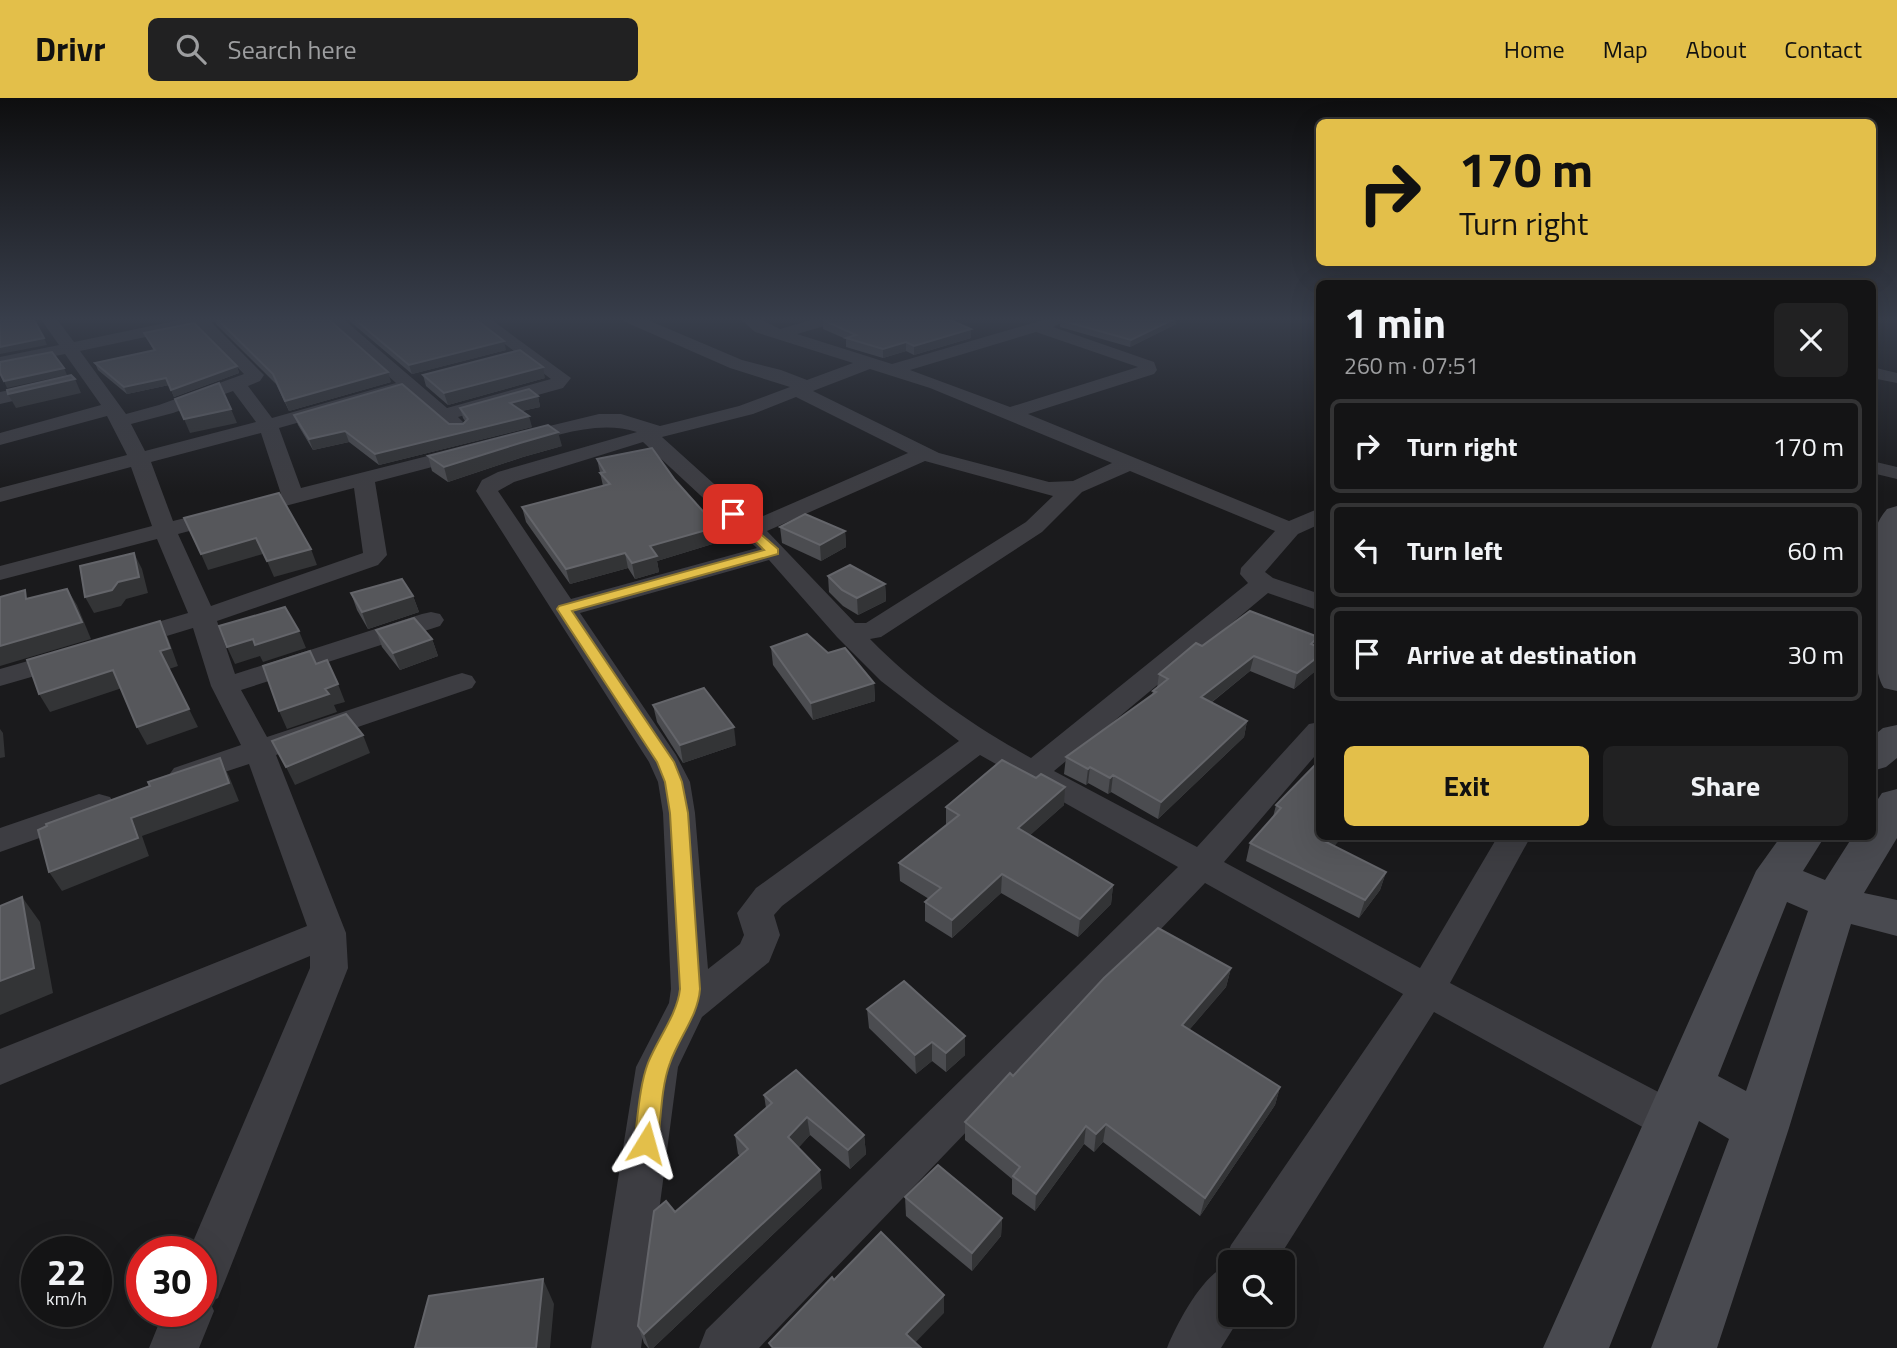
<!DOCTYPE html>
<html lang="en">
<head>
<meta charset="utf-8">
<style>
	body { margin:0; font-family:"Titillium Web",sans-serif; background:#212122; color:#f1f3f6; height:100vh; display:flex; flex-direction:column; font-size:26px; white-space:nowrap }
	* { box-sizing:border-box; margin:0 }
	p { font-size:23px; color:#9d9ea0 }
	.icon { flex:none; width:38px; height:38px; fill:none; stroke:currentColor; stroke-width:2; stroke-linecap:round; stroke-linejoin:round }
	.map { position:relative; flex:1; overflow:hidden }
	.side { position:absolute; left:1316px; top:182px; width:560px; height:560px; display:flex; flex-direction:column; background:#141415; border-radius:10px; box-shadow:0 7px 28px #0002,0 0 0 2px #333334 }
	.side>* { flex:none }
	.hud { position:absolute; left:1316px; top:21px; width:560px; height:147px; border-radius:10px; box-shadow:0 7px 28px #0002,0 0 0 2px #333334; background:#e3bf4a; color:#111; overflow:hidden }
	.fabs { position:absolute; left:1218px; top:1152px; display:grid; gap:14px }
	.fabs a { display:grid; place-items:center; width:77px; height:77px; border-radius:10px; background:#141415; box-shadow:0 7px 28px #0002,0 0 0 2px #333334; font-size:35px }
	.speed { position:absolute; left:21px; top:1138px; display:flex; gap:14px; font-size:35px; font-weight:700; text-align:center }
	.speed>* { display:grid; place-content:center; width:91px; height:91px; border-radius:50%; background:#141415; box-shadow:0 7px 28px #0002,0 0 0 2px #333334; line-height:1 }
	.speed small { font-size:18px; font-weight:400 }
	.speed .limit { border:10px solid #d22; background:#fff; color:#111 }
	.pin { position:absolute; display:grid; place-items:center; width:60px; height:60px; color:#fff; margin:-30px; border-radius:14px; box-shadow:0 4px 10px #0006 }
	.me { position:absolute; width:77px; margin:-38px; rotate:8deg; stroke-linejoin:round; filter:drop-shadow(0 0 5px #0008) }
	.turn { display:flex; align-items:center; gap:24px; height:147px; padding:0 28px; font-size:32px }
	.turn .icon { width:91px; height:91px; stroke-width:2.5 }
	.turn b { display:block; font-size:49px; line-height:60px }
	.round { display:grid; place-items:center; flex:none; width:74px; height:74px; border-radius:10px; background:#212122 }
	.overview { display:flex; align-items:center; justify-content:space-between; height:119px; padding:0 28px }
	h1 { font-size:42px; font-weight:700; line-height:52px }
	.action { display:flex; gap:14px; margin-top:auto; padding:14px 28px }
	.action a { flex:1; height:80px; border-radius:10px; background:#e3bf4a; color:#111; font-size:28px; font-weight:700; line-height:80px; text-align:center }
	.action a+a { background:#212122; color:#f1f3f6 }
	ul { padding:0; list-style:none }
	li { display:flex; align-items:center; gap:21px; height:94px; margin:0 14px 10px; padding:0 14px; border:4px solid #333334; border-radius:10px }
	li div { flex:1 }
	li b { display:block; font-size:26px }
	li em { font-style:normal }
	header { display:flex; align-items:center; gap:42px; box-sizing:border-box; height:98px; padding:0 35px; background:#e3bf4a; color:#111 }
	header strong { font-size:33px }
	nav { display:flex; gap:38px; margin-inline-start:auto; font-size:24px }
	.search { width:490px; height:63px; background:#212122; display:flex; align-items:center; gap:18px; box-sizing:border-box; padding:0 24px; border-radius:10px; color:#9d9ea0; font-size:26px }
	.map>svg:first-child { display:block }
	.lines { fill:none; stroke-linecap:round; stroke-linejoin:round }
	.street { fill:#3d3d42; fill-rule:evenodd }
	.secondary { fill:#494a50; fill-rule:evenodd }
	.wall { fill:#4b4c50 }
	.shaded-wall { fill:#333436 }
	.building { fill:#56575b; stroke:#64656a; stroke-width:2 }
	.route { fill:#e3bf4a; stroke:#947c30; stroke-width:2 }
</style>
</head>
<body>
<header>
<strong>Drivr</strong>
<div class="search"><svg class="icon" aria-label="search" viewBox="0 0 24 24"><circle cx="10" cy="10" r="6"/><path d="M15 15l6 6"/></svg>Search here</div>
<nav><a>Home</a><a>Map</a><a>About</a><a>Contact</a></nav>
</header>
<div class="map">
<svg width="1897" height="1250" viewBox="0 0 1897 1250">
	<rect width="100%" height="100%" fill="#1a1a1c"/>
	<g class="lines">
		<g class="street">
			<path d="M40,220H56L74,244L189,220H221L212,225L264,277L260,283L248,288L272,320L396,285L324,220H342L447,310L551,281L470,220H489L571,280L563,290L458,319L469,330L466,334H452L406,294L279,330L301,390L467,348L474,350L477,354L474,358L375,384L387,457L378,467L217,523L235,576L422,516L431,514L440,516L444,522L440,528L241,592L267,639L452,578L462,575L472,578L476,584L472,590L276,657L346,835L348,870L225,1183L218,1200L210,1204L214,1213L199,1250H149L164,1213H201V1153H189L310,870V858L0,987V951L307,828L249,666L185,687L174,684L169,677L174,670L241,647L211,588L193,530L124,551L114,549L110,543L114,537L188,515L157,441L0,482V468L152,428L131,369L0,404V390L127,357L107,318L0,347V335L101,307L65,256L0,269V259L59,247ZM197,228L244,276L159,307L126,316L80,253ZM233,293L256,324L145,353L131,326L173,315ZM261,335L281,396L173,423L151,364ZM354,390L363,455L211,508L178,436Z"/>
			<path d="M621,220H643L742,262L781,272L807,282L853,265L755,234L739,220H758L780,231L818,220H844L842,223L797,236L892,266L1050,220H1063L1065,223L1053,229L1154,264L1157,272L1154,276L1028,316L1289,423L1320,410V426L1298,436L1265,474L1273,480L1320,496V513L1268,495L1054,673L1197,749L1309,626L1320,624V652L1224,764L1420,870L1498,738H1531L1450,885L1687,1009L1694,1023L1687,1037L1672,1042L1657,1037L1434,914L1276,1164H1230V1216H1242L1221,1250H1167C1177,1225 1202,1178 1226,1168L1224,1164L1231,1147L1403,896L1205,785L759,1250H699L706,1232L1178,769L980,657L782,808L774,817L780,837L769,864L702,919L678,969L641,1250H591L636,969L669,905L671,891L663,715L658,684L649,664L476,393L482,382L498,374L637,334C597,321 555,339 515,348L508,346L505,342L508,338L599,316H621L660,328L739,308L790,289L730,270L623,223ZM1036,234L1138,269L1010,309L910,272ZM870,271L930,290L1112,365L1073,383L1049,384L939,355L813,293ZM796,299L908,355L754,422L662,339L753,316ZM643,344L757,450L571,501L498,393L514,384ZM925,363L1053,398L1026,424L866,525H855L767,433ZM1130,373L1275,433L1241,470L1240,476L1248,485L1031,660C972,627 918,590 870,541L881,539L1042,434L1082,394ZM769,462L837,539L881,583L959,643L756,790L737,815L744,837L740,846L708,871L695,715L690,684L676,657L580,515Z"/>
			<path d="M1872,269L1897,275V285L1872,280Z"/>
			<path d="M50,283L59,289L57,293L0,306V294Z"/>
			<path d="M1872,363L1897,369V381L1872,375Z"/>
			<path d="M70,551L80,553L84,559L80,565L0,588V571Z"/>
			<path d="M99,696L110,699L115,707L110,715L0,754V730Z"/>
		</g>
		<g class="secondary">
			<path d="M1897,408V593L1884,590C1868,567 1868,457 1876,430C1878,423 1883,416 1887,411Z"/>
			<path d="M1897,627V660L1886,669L1872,673V639L1883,630Z"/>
			<path d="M1897,691V740L1864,795L1897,802V838L1851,826L1789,1030L1717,1250H1651L1729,1041L1699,1023L1609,1250H1543L1756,773L1781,738H1825L1803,773L1825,782L1853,738H1872V710L1882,695ZM1787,804L1808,813L1746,993L1718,978Z"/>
		</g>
	</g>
	<g class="wall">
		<path d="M214,220H327L391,284L289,313L276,286L216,226Z"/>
		<path d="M346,220H474L506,252L412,276Z"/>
		<path d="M1176,220V226L1130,249L1060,229V222Z"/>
		<path d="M823,222L971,231V240L914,257L906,253L883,260L846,249V241L823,231Z"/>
		<path d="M144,235L237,268L239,275L174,299L169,287L127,296L98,272L95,265L154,253Z"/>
		<path d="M423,277L545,280L448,307L426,288Z"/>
		<path d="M538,298L540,309L522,313L532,329L379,367L349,344L313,352L298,327L294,317L463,326L465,323L463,320L460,310Z"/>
		<path d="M562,348L523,359L448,384L432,373L428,358Z"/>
		<path d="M597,361L719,444L657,463L659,474L635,481L628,470L570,486L526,424L522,409L603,388Z"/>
		<path d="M780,429L845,433L846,449L821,463L782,445Z"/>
		<path d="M828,478L885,486L886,503L858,517L843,508L829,494Z"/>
		<path d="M351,495L413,498L419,514L368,531L357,512Z"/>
		<path d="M376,532L432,541L438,558L400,572L382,549Z"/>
		<path d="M1202,548H1316L1320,550V569L1294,591L1250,573L1211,605L1247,623L1244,639L1158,721L1111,694L1108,696L1088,685L1086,687L1064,676L1066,659L1152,597L1153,593L1157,590L1159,576Z"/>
		<path d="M771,549L828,555L874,585L875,603L813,622L773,567Z"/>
		<path d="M653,607L736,647L683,665L657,624Z"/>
		<path d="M1320,659V738H1343L1334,748L1386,774L1380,792L1359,820L1246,763L1250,745L1273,719L1276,707L1315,668L1316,663Z"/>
		<path d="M1064,707L1030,737L1113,787L1111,806L1078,839L1001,795L952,840L925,823V804L929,801L900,783L899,765L946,727V709Z"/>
		<path d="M1231,870L1226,889L1189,932L1280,989L1275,1007L1200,1118L1103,1044L1094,1054L1084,1046L1035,1113L1012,1096V1081L965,1042V1024Z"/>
		<path d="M867,911L965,957L946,974L932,963L916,976L869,930Z"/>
		<path d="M764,997L864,1037L866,1056L850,1071L810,1037L798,1050L822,1090L653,1250H648L644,1245L638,1228L740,1058L738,1056L735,1037L766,1010Z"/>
		<path d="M905,1099L1002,1120L1001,1138L972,1173L906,1118Z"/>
	</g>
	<g class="shaded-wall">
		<path d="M1176,220V226L1130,249L1131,242Z"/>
		<path d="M971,231V240L914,257V248Z"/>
		<path d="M44,240L47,247L0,256V249Z"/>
		<path d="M504,243L506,252L412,276L409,267Z"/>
		<path d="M906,244V253L883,260V251Z"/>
		<path d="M237,268L239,275L174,299L171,292Z"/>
		<path d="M543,269L545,280L448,307L444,295Z"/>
		<path d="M64,270L67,277L7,290L4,283Z"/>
		<path d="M388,274L391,284L289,313L285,303Z"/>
		<path d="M166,280L169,287L127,296L124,289Z"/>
		<path d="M75,281L81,295L16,310L8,296Z"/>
		<path d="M538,298L540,309L512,315L510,305Z"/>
		<path d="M231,311L237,325L190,335L184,321Z"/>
		<path d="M529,318L532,329L379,367L375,356Z"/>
		<path d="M345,333L349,344L313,352L309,341Z"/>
		<path d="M558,334L562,348L523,359L448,384L444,369L520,345Z"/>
		<path d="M717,429L719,444L657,463L659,474L635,481L632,465L650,448Z"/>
		<path d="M845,433L846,449L821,463L820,447Z"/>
		<path d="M256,440L263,456L208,472L201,456Z"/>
		<path d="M311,451L317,467L274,479L267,463Z"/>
		<path d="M134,455L142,471L148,495L126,501L121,508L94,515L85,499Z"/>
		<path d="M625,455L628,470L570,486L566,471Z"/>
		<path d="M885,486L886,503L858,517L857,500Z"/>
		<path d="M67,491L77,507L91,541L0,568V548Z"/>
		<path d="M413,498L419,514L368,531L362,514Z"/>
		<path d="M160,523L168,540L178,568L169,571L198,629L147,647L137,629L160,553Z"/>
		<path d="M299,533L306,550L263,564L260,558L235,566L227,549L253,541Z"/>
		<path d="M1318,539L1314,555L1311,546Z"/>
		<path d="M432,541L438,558L400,572L393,555Z"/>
		<path d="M1320,557V569L1294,591L1297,575Z"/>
		<path d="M1254,558L1250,573L1198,615L1201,599Z"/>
		<path d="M113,572L122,590L50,614L39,596Z"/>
		<path d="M874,585L875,603L813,622L811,605Z"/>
		<path d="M338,586L345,604L334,607L337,614L287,631L279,613L325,591Z"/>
		<path d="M1247,623L1244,639L1158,721L1161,704Z"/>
		<path d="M734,629L736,647L683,665L680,647Z"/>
		<path d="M0,631L3,635L5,659L0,660Z"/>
		<path d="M363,637L370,655L295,687L286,669Z"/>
		<path d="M220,660L229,678L239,703L142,738L149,758L62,793L49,774Z"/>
		<path d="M1090,669L1088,685L1086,687L1088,671Z"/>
		<path d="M1113,677L1111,694L1108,696L1110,680Z"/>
		<path d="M1065,689L1064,707L1017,749L1018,730Z"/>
		<path d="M1332,738H1343L1322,762L1326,744Z"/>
		<path d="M1386,774L1380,792L1359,820L1365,802Z"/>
		<path d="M1002,776L1001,795L952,840V822Z"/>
		<path d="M1113,787L1111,806L1078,839L1080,821Z"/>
		<path d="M22,799L40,824L53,895L0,917V883Z"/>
		<path d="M1231,870L1226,889L1178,945L1182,927Z"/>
		<path d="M965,938V957L946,974V955Z"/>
		<path d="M932,944V963L916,976L915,957Z"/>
		<path d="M1280,989L1275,1007L1200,1118L1205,1100Z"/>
		<path d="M807,1019L810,1037L791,1058L788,1039Z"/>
		<path d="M1106,1026L1103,1044L1094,1054L1096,1036Z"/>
		<path d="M1086,1028L1084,1046L1035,1113L1036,1096Z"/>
		<path d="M864,1037L866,1056L850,1071L848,1052Z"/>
		<path d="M820,1072L822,1090L653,1250H649L644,1236Z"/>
		<path d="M1002,1120L1001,1138L972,1173V1155Z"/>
		<path d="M543,1181L554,1206L550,1250H536Z"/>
		<path d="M944,1197V1215L910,1250L906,1236Z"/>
	</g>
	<g class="building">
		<path d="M0,220H33L44,240L0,249Z"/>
		<path d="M216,220H327L388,274L285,303L273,276Z"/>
		<path d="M353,220H474L504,243L409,267Z"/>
		<path d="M831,220H946L971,231L914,248L906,244L883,251L846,240L856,237L823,222Z"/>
		<path d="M1065,220H1176L1131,242L1060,222Z"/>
		<path d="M194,225L237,268L171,292L166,280L124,289L95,265L155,252L144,235Z"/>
		<path d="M520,252L543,269L444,295L423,277Z"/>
		<path d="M52,254L64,270L4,283L0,275V264Z"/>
		<path d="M71,277L75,281L8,296L7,292Z"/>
		<path d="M219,285L231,311L184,321L175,301Z"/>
		<path d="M402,286L449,326H463L468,321L460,310L529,291L538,298L510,305L529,318L375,356L345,333L309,341L294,317Z"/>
		<path d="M548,327L558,334L520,345L444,369L428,358Z"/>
		<path d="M652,350L675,382L717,429L650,448L657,458L632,465L625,455L566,471L522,409L610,386L600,375L605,374L597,361Z"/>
		<path d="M279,395L311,451L267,463L256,440L201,456L184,420Z"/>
		<path d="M805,416L845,433L820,447L780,429Z"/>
		<path d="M134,455L139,479L118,484L112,492L85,499L80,468Z"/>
		<path d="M850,467L885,486L857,500L842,492L828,478Z"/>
		<path d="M402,481L413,498L362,514L351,495Z"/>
		<path d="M67,491L82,524L0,548V499L25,492L26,501Z"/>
		<path d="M285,509L299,533L255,547L253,541L227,549L219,528Z"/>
		<path d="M1250,513L1318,539L1311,546L1320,550V557L1297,575L1254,558L1201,599L1247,623L1161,704L1113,677L1110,680L1090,669L1088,671L1066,659L1156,594L1153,593L1168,581L1159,576L1196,545L1202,548Z"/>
		<path d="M414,520L432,541L393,555L376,532Z"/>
		<path d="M160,523L170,550L160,553L189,611L137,629L113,572L39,596L27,562Z"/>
		<path d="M807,536L828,555L845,550L874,585L811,605L771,549Z"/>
		<path d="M310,553L316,566L327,562L338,586L325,591L329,596L279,613L263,568Z"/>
		<path d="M704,590L734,629L680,647L653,607Z"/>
		<path d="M346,616L363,637L286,669L272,643Z"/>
		<path d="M1320,659V738H1332L1326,744L1386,774L1365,802L1250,745L1281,710L1276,707L1318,664L1316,663Z"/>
		<path d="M220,660L229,685L131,720L138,740L49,774L38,732L47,728L46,726L150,688L148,684Z"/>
		<path d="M1002,662L1036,680L1041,676L1065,689L1018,730L1113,787L1080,821L1002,776L952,822L925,804L941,790L899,765L959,717L946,709Z"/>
		<path d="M22,799L34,870L0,883V808Z"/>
		<path d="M1158,830L1231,870L1182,927L1280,989L1205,1100L1106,1026L1096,1036L1086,1028L1036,1096L1013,1078L1020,1069L965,1024L1010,975L1013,978L1104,880Z"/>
		<path d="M904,883L965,938L946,955L932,944L915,957L867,911Z"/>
		<path d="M796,972L864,1037L848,1052L807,1019L788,1039L820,1072L644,1236L638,1228L654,1113L666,1103L675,1114L748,1051L735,1037L772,1005L764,997Z"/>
		<path d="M938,1067L1002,1120L972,1155L905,1099Z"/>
		<path d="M881,1134L944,1197L906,1236L921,1250H773L769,1245L832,1179L834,1182Z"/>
		<path d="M543,1181L536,1250H415L429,1198Z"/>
	</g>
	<linearGradient id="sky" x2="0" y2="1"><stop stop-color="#0e0e0f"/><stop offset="0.56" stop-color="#383e4b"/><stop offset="1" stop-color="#383e4b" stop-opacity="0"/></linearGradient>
	<rect width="1897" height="395" fill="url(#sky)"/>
	<path class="route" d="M733,412L778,451V456L572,513L674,664L682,684L688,715L700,891C698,918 679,939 670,965C661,989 661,1020 658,1045L654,1053L646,1056L638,1053L634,1045C638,1020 639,989 648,965C658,940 677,917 680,891L670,715L665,684L657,664L557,511L559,508L764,452L729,418L727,416Z"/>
</svg>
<div class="fabs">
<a><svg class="icon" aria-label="search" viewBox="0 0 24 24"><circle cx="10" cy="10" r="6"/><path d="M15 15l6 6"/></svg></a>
</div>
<div class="speed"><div>22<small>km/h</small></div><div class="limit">30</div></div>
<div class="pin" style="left:733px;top:416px;background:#d93025"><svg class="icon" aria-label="arrive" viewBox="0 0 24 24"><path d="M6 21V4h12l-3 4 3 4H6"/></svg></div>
<svg class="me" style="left:646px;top:1045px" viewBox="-20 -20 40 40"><path d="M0-17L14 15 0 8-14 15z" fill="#e3bf4a" stroke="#fff" stroke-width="4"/></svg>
<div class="hud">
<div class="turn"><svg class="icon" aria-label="right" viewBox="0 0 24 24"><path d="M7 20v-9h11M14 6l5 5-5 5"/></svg><div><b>170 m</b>Turn right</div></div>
</div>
<section class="side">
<div class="overview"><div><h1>1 min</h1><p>260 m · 07:51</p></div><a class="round"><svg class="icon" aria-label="close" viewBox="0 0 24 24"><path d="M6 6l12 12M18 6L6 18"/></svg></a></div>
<ul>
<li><svg class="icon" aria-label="right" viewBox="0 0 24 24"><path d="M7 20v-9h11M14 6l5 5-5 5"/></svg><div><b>Turn right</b></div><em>170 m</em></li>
<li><svg class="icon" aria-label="left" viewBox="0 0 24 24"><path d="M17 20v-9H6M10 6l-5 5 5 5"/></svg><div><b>Turn left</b></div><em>60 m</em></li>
<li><svg class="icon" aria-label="arrive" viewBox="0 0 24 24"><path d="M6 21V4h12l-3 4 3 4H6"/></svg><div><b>Arrive at destination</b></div><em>30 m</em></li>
</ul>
<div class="action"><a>Exit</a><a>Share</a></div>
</section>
</div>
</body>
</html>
